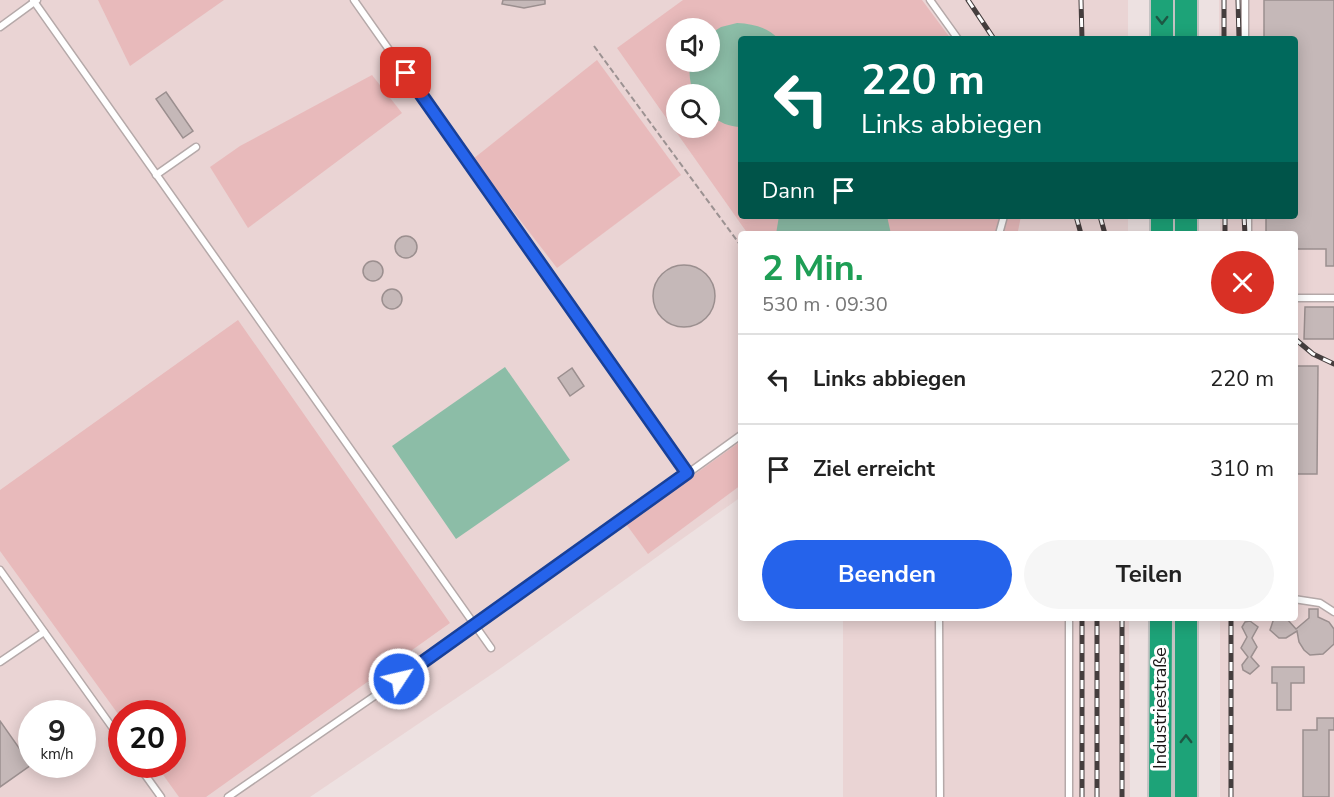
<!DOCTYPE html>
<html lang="de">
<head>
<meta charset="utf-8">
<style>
	body { margin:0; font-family:"Nunito Sans",sans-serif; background:#f6f6f6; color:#222; height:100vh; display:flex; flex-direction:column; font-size:22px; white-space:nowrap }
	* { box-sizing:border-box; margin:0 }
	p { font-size:20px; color:#767676 }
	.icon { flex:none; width:33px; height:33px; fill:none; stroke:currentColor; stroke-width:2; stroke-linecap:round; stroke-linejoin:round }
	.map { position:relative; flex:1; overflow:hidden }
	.side { position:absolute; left:738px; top:231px; width:560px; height:390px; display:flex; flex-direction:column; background:#fff; border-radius:6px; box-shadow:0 3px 15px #0003 }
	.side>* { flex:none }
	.banner { position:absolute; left:738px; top:36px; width:560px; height:183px; border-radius:6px; box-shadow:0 3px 15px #0003; background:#00695c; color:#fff; overflow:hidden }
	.tools { position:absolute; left:666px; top:18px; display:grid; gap:12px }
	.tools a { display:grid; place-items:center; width:54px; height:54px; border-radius:50%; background:#fff; box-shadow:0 3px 15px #0003; font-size:30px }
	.speed { position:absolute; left:18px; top:700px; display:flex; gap:12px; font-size:30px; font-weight:700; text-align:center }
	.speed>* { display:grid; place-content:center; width:78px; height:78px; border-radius:50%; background:#fff; box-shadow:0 3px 15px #0003; line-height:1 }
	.speed small { font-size:15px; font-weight:400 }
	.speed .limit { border:9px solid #d22; background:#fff; color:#111 }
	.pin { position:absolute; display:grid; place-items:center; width:51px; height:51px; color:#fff; margin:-26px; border-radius:12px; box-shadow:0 3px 9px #0006 }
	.me { position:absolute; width:66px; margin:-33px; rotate:55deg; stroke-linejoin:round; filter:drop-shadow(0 0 4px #0008) }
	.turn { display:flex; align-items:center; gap:21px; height:126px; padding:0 24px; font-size:27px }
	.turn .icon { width:78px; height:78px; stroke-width:2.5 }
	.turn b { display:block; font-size:42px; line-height:51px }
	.then { display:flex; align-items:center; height:57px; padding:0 24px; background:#0003; gap:12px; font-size:22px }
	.round { display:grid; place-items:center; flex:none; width:63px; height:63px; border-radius:32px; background:#f6f6f6 }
	.headline { display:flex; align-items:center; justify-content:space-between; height:102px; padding:0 24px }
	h1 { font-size:36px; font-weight:700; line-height:45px; color:#1e9e55 }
	.primary-button { display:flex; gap:12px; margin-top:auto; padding:12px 24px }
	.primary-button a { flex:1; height:69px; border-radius:36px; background:#2563eb; color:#fff; font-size:24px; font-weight:700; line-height:69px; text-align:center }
	.primary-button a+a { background:#f6f6f6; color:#222 }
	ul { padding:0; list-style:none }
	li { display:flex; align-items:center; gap:18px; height:90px; padding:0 24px; border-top:2px solid #e0e0e0 }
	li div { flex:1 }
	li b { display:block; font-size:22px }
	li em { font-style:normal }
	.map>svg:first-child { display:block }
	.built { fill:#ead4d4; fill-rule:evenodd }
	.green { fill:#e8babb; fill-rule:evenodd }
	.water { fill:#8cbda7 }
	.building { fill:#c5b8b8; stroke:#9b8f8f; stroke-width:1.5 }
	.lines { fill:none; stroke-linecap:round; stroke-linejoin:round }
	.lane-casing { stroke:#b5a9a9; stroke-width:9 }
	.highway-casing { stroke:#c4c3c3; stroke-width:26 }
	.path { stroke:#9c9292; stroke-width:2; stroke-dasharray:6 3; stroke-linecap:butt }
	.lane { stroke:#fff; stroke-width:6 }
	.highway { stroke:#1da378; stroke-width:22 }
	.rail-casing { stroke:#453e3e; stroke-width:5 }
	.rail { stroke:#fff; stroke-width:3; stroke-dasharray:9; stroke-linecap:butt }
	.oneway { stroke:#1d5743 }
	.route-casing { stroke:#184099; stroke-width:15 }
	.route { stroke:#2563eb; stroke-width:10 }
	.labels { text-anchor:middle; stroke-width:6; stroke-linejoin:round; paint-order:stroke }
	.street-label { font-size:18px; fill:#1d1818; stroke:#fff }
</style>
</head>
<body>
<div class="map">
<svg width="1334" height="797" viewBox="0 0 1334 797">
	<rect width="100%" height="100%" fill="#ede1e1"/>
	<g class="built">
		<path d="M0,0H1128V39H741V216H1128V234H741V497L498,670L310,797H0ZM676,28H710V62H676ZM676,94H710V128H676ZM32,714H82V765H32ZM122,714H172V765H122Z"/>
		<path d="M1219,0H1334V797H1220V618H1294V234H1220V216H1294V39H1219Z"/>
		<path d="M843,618H1129L1130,797H843Z"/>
	</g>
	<g class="green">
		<path d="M98,0H224L130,66Z"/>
		<path d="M683,0H922L951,39H741V216H1021L1018,231L1014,234H748L617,48ZM676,28H710V62H676ZM676,94H710V128H676Z"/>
		<path d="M597,60L681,175L557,268L473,159Z"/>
		<path d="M372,75L402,113L248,228L210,167L240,146Z"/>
		<path d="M238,320L450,623L206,797H179L156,765H172V714H122L121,718L0,551V490Z"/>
		<path d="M741,441V485L648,554L626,524Z"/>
	</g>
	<g class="water">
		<path d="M737,23C754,24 767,27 779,39H741V127C729,127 719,122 710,115V94H694C690,83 688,73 691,62H710V34L721,27Z"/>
		<path d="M779,216H887L891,234H776Z"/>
		<path d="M505,367L570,460L456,539L392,446Z"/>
	</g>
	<g class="building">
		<path d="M503,0H545V4L524,8L502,4Z"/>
		<path d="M1264,0H1334V266H1326V249H1294V234H1266V216H1294V39H1264Z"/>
		<path d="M166,92L193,131L183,138L156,99Z"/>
		<circle cx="406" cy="247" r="11"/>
		<circle cx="373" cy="271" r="10"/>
		<circle cx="684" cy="296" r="31"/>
		<circle cx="392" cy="299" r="10"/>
		<path d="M1305,307H1334V339H1304Z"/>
		<path d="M1294,366H1318L1317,474H1294Z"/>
		<path d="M572,368L584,386L570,396L558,378Z"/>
		<path d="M1309,609H1318V617L1329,622L1334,629V644L1323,654L1310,655L1304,650L1299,642L1297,631L1286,638H1279L1270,630L1273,621L1277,618H1286L1296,629L1309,618Z"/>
		<path d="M1250,621L1258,627L1252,638L1257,647L1251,657L1259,666L1250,674L1243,670L1242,665L1248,657L1241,648L1247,637L1242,627L1245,622Z"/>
		<path d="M1272,667H1304V683H1291V710H1277V683H1272Z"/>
		<path d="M1317,718H1334V730H1329V797H1303V730H1317Z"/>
		<path d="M0,721L31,765L0,787Z"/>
	</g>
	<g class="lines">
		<g class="lane-casing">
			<g id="lane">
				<path d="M33,0L491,648"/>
				<path d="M354,0L687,473"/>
				<path d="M930,0L958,39"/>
				<path d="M1245,0V39"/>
				<path d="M0,27L37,0"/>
				<path d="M156,175L196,147"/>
				<path d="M1248,216V234"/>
				<path d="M999,234L1004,216"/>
				<path d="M1294,298H1334"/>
				<path d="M0,570L122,741"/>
				<path d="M1294,599L1320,603L1334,612"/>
				<path d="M939,618L940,797"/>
				<path d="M0,662L44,632"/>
				<path d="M138,765L161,797"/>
				<path d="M228,797L476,626L741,435"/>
				<path d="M1069,797V618"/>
			</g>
		</g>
		<g class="highway-casing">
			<g id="highway">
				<path d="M1186,0V39"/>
				<path d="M1162,39V0"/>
				<path d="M1186,216V234"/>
				<path d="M1162,234V216"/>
				<path d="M1160,797L1161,618"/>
				<path d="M1186,797V618"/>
			</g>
		</g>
		<path class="path" d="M594,46L741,246"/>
		<use href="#lane" class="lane"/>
		<use href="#highway" class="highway"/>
		<g class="rail-casing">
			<g id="rail">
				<path d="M968,0L994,39"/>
				<path d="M1081,0L1082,39"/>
				<path d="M1224,0V39"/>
				<path d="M1238,0L1239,39"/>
				<path d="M1076,216L1081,234"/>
				<path d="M1100,216L1105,234"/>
				<path d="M1225,216V234"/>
				<path d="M1244,216L1245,234"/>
				<path d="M1294,338L1313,354L1334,364"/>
				<path d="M1122,618V797"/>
				<path d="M1082,797V618"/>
				<path d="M1097,797V618"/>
				<path d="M1231,797V618"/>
			</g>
		</g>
		<use href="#rail" class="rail"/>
	</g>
	<defs><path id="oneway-chevron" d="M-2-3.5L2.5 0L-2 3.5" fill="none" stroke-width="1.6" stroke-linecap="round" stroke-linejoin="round" transform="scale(1.5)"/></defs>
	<g class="oneway">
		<use href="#oneway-chevron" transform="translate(1162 20) rotate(90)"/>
		<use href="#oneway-chevron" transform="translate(1186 739) rotate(-90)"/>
	</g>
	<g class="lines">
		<g class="route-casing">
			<path id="route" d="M399,679L687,473L406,73"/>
		</g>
		<use href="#route" class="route"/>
	</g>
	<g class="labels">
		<g class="street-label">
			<text transform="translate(1160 708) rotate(-90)" y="6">Industriestraße</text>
		</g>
	</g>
</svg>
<div class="tools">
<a><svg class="icon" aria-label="sound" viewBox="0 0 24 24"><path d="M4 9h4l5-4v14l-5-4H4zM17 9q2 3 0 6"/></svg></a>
<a><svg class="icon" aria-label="search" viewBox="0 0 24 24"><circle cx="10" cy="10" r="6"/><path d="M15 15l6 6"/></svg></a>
</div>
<div class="speed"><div>9<small>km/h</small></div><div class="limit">20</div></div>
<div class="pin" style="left:406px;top:73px;background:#d93025"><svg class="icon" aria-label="arrive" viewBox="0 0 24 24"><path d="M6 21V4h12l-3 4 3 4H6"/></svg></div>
<svg class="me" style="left:399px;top:679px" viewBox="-20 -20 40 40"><circle r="17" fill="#2563eb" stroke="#fff" stroke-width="3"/><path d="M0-11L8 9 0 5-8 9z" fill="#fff"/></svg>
<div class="banner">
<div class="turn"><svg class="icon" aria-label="left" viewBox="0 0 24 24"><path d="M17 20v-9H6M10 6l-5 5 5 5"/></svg><div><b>220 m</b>Links abbiegen</div></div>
<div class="then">Dann<svg class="icon" aria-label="arrive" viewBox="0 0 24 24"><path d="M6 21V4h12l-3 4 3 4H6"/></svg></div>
</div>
<section class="side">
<div class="headline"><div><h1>2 Min.</h1><p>530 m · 09:30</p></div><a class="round" style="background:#d93025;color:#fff"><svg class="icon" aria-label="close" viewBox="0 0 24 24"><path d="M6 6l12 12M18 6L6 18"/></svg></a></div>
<ul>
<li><svg class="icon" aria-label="left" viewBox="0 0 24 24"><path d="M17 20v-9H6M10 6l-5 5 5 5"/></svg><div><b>Links abbiegen</b></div><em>220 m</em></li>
<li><svg class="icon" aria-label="arrive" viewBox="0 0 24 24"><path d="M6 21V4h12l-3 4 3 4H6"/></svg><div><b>Ziel erreicht</b></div><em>310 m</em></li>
</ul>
<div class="primary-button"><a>Beenden</a><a>Teilen</a></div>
</section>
</div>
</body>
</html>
